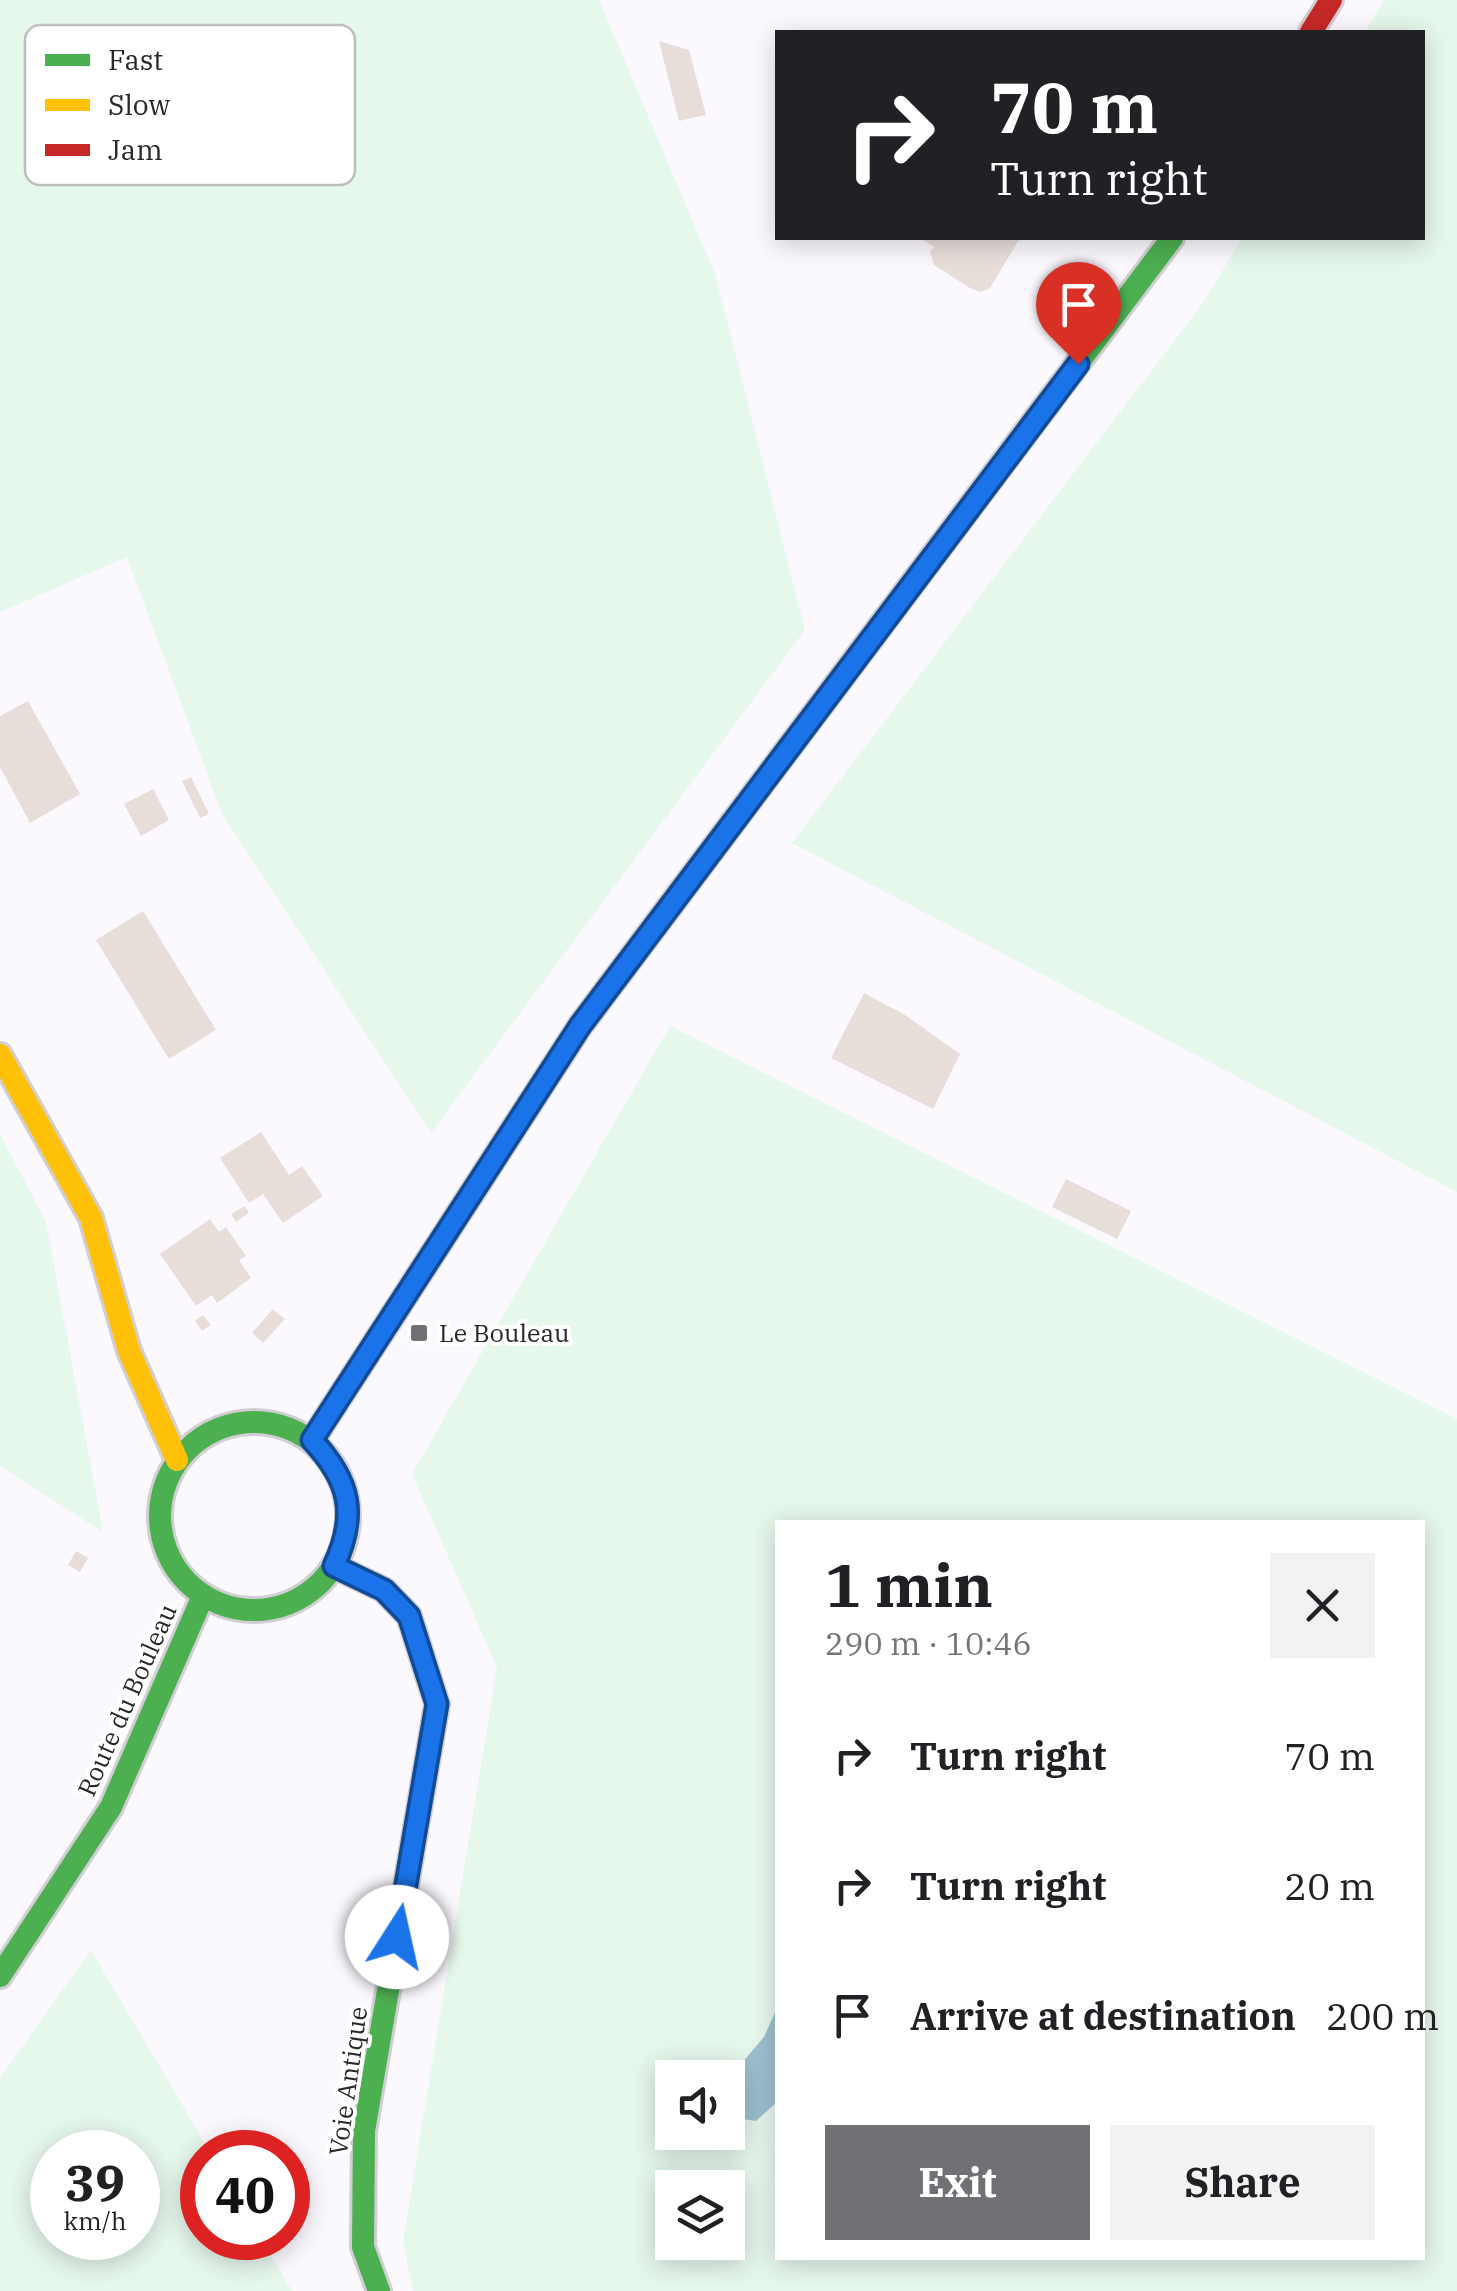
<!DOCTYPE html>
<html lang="en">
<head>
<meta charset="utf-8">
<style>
	body { margin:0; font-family:"IBM Plex Serif",serif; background:#f2f2f2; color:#202124; height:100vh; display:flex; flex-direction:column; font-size:38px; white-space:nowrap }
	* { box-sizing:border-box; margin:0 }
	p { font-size:32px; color:#757577 }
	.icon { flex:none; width:55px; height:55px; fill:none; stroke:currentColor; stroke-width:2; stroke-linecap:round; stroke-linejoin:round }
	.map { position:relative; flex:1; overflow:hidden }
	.drawer { position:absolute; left:775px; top:1520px; width:650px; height:740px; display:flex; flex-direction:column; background:#fff; border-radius:0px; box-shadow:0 5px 25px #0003 }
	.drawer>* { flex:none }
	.top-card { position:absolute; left:775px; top:30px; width:650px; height:210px; border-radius:0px; box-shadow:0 5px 25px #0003; background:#202124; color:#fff; overflow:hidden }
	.controls { position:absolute; left:655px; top:2060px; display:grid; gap:20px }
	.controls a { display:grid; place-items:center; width:90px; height:90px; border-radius:0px; background:#fff; box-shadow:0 5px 25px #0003; font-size:50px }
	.speed { position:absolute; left:30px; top:2130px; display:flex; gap:20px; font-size:50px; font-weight:700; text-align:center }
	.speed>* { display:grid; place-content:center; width:130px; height:130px; border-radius:50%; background:#fff; box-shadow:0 5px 25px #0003; line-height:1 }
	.speed small { font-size:25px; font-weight:400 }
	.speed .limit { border:15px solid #d22; background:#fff; color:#111 }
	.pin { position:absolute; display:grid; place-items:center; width:85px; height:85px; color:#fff; margin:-102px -42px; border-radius:50% 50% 50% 0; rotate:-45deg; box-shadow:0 0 10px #0007 }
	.pin .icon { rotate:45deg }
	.me { position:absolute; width:110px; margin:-55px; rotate:10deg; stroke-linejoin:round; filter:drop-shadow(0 0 8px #0008) }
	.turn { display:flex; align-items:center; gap:35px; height:210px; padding:0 50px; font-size:45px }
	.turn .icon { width:130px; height:130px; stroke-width:2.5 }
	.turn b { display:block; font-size:70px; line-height:85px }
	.round { display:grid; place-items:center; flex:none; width:105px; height:105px; border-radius:0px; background:#f2f2f2 }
	.head { display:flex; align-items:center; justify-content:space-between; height:170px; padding:0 50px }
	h1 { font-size:60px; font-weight:700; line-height:75px }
	.action { display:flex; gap:20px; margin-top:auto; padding:20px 50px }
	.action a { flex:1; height:115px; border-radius:0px; background:#726f75; color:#fff; font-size:40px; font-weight:700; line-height:115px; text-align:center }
	.action a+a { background:#f2f2f2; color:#202124 }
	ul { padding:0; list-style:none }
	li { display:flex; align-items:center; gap:30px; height:130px; padding:0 50px }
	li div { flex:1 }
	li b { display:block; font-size:38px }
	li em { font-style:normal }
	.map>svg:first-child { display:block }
	.green { fill:#e6f7ec; fill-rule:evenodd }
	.water { fill:#9fc0d0 }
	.building { fill:#e7deda }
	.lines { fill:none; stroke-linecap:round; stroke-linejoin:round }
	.fast-casing { stroke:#d1cfd4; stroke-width:28 }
	.slow-casing { stroke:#d1cfd4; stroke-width:28 }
	.jam-casing { stroke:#d1cfd4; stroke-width:28 }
	.fast { stroke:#4caf50; stroke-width:22 }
	.slow { stroke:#ffc107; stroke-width:22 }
	.jam { stroke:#c62828; stroke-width:22 }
	.route-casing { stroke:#114b97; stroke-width:25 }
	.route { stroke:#1a73e8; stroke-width:18 }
	.poi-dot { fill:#726f75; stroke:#fff; stroke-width:4 }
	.labels { text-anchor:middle; stroke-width:8; stroke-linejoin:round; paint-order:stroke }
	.poi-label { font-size:25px; fill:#28252b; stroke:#fff; text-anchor:start }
	.street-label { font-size:25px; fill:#28252b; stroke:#fff }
	.key { fill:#fff; stroke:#bebebf; stroke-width:2.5 }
	.key-label { font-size:28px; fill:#28252b }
</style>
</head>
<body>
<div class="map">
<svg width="1457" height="2291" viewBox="0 0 1457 2291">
	<rect width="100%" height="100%" fill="#fbf9fe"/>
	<g class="green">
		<path d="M0,0H599L715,274L805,630L431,1133L222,814L127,557L0,612Z"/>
		<path d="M1384,0H1457V1192L792,843L1203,303L1242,238H1422V32H1365Z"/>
		<path d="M670,1026L1457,1419V2291H413L403,2241L497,1667L412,1474ZM778,1522H1422V2258H778ZM672,2078H728V2132H672ZM672,2188H728V2242H672Z"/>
		<path d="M0,1134L46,1222L103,1532L0,1466Z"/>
		<path d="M91,1950L210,2152H202V2238H260L292,2291H0V2078ZM138,2152V2238H52V2152Z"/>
	</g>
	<path class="water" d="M777,2008V2102L756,2121L728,2117V2079L764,2037Z"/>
	<g class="building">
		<path d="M659,41L689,50L706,115L679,121Z"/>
		<path d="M920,238H1020L990,288L981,292L970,288L934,265L930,251L934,247Z"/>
		<path d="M28,701L80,794L30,823L0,767V716Z"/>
		<path d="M191,777L209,814L200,818L182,781Z"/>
		<path d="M153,789L169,820L141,836L124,804Z"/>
		<path d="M143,911L216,1030L169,1059L96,940Z"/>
		<path d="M864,993L905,1015L960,1054L933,1109L831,1058Z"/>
		<path d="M261,1132L289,1175L302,1166L323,1196L283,1223L263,1194L249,1203L220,1158Z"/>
		<path d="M1066,1179L1131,1211L1117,1239L1052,1207Z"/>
		<path d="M245,1206L249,1213L236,1222L231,1214Z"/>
		<path d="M210,1219L219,1232L226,1227L246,1256L239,1260L251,1278L217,1303L212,1295L196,1306L160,1254Z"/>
		<path d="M273,1309L285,1319L263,1343L252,1333Z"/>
		<path d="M203,1315L211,1325L202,1331L195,1321Z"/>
		<path d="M76,1551L88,1558L80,1572L68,1565Z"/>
	</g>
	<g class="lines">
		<g class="fast-casing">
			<g id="fast">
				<path d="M679,894L1172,238"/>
				<circle cx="254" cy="1516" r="94"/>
				<path d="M334,1566L384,1590L409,1616L437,1704L364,2131L363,2247L379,2291"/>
				<path d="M0,1976L111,1807L203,1596"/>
			</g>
		</g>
		<g class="slow-casing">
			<path id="slow" d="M0,1055L91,1218L129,1351L177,1460"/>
		</g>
		<g class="jam-casing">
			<g id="jam">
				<path d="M1311,32L1331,0"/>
				<path d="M312,1440L580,1026L679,894"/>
			</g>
		</g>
		<use href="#fast" class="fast"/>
		<use href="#slow" class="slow"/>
		<use href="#jam" class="jam"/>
	</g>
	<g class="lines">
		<g class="route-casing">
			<path id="route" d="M397,1937L437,1704L409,1616L384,1590L334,1566C358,1514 350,1481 312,1440L580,1026L1078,364"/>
		</g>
		<use href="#route" class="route"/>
	</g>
	<rect class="poi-dot" x="409" y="1323" width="20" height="20" rx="5"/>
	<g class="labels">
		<g class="poi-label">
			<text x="439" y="1342">Le Bouleau</text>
		</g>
		<g class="street-label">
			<text transform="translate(127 1700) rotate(-66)" y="9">Route du Bouleau</text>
			<text transform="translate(348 2081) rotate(-82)" y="9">Voie Antique</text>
		</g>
	</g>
	<rect x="25" y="25" width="330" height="160" rx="15" class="key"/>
	<rect x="45" y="54" width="45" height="12" fill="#4caf50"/>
	<rect x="45" y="99" width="45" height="12" fill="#ffc107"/>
	<rect x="45" y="144" width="45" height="12" fill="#c62828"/>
	<g class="key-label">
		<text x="108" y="70">Fast</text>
		<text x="108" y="115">Slow</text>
		<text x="108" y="160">Jam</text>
	</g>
</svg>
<div class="controls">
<a><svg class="icon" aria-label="sound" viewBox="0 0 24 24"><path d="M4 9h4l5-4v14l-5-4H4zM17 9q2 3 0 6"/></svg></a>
<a><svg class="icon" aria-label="layers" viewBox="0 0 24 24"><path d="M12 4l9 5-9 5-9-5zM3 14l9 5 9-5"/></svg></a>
</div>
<div class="speed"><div>39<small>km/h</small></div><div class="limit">40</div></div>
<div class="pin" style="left:1078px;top:364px;background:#d93025"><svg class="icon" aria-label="arrive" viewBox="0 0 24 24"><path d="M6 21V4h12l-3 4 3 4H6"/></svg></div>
<svg class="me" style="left:397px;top:1937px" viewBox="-20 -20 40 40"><circle r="19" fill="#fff"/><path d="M0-13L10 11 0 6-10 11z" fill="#1a73e8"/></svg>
<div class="top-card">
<div class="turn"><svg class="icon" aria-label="right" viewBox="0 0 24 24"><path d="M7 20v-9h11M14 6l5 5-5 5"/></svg><div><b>70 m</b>Turn right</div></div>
</div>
<section class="drawer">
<div class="head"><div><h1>1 min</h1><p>290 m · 10:46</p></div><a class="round"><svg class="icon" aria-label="close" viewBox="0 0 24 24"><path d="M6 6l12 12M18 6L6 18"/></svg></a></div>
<ul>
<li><svg class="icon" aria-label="right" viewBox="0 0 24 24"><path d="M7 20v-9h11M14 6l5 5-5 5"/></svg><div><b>Turn right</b></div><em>70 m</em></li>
<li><svg class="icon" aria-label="right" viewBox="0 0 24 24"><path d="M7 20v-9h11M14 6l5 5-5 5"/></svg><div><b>Turn right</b></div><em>20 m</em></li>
<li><svg class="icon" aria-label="arrive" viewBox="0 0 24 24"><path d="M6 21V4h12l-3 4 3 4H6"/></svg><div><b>Arrive at destination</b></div><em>200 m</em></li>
</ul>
<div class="action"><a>Exit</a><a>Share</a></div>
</section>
</div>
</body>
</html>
